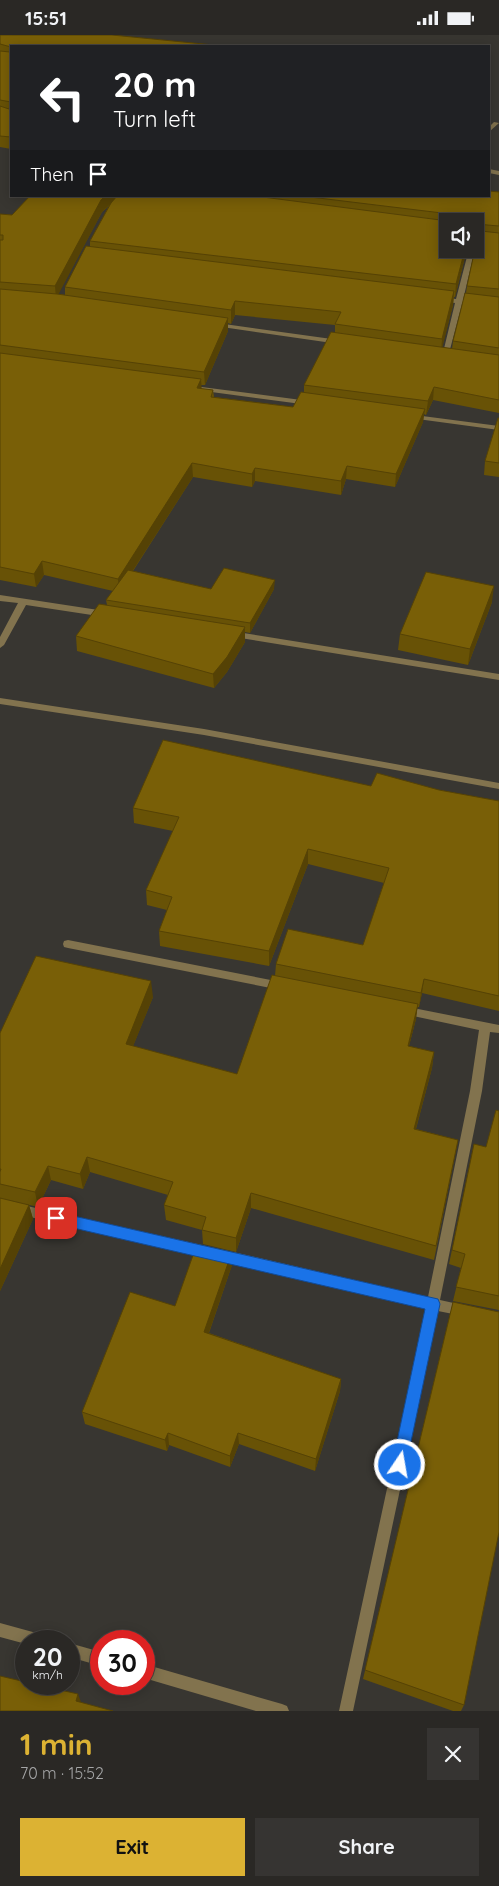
<!DOCTYPE html>
<html lang="en">
<head>
<meta charset="utf-8">
<style>
	body { margin:0; font-family:Quicksand,sans-serif; background:#363432; color:#f1f3f6; height:100vh; display:flex; flex-direction:column; font-size:19px; white-space:nowrap }
	* { box-sizing:border-box; margin:0 }
	p { font-size:16px; color:#a5a6a7 }
	.icon { flex:none; width:28px; height:28px; fill:none; stroke:currentColor; stroke-width:2; stroke-linecap:round; stroke-linejoin:round }
	.map { position:relative; height:1676px; overflow:hidden }
	.drawer { display:flex; flex-direction:column; background:#2a2825; flex:1 }
	.drawer>* { flex:none }
	.hud { position:absolute; left:10px; top:10px; width:480px; height:152px; border-radius:0px; box-shadow:0 2px 12px #0003,0 0 0 1px #464442; background:#202124; color:#fff; overflow:hidden }
	.controls { position:absolute; left:439px; top:178px; display:grid; gap:10px }
	.controls a { display:grid; place-items:center; width:45px; height:45px; border-radius:0px; background:#2a2825; box-shadow:0 2px 12px #0003,0 0 0 1px #464442; font-size:25px }
	.speed { position:absolute; left:15px; top:1595px; display:flex; gap:10px; font-size:25px; font-weight:700; text-align:center }
	.speed>* { display:grid; place-content:center; width:65px; height:65px; border-radius:50%; background:#2a2825; box-shadow:0 2px 12px #0003,0 0 0 1px #464442; line-height:1 }
	.speed small { font-size:12px; font-weight:400 }
	.speed .limit { border:8px solid #d22; background:#fff; color:#111 }
	.pin { position:absolute; display:grid; place-items:center; width:42px; height:42px; color:#fff; margin:-21px; border-radius:10px; box-shadow:0 2px 8px #0006 }
	.me { position:absolute; width:55px; margin:-28px; rotate:12deg; stroke-linejoin:round; filter:drop-shadow(0 0 4px #0008) }
	.turn { display:flex; align-items:center; gap:18px; height:105px; padding:0 20px; font-size:22px }
	.turn .icon { width:65px; height:65px; stroke-width:2.5 }
	.turn b { display:block; font-size:35px; line-height:42px }
	.then { display:flex; align-items:center; height:48px; padding:0 20px; background:#0003; gap:10px; font-size:19px }
	.round { display:grid; place-items:center; flex:none; width:52px; height:52px; border-radius:0px; background:#363432 }
	.headline { display:flex; align-items:center; justify-content:space-between; height:85px; padding:0 20px }
	h1 { font-size:30px; font-weight:700; line-height:38px; color:#dcb233 }
	.primary-button { display:flex; gap:10px; margin-top:auto; padding:10px 20px }
	.primary-button a { flex:1; height:58px; border-radius:0px; background:#dcb233; color:#111; font-size:20px; font-weight:700; line-height:58px; text-align:center }
	.primary-button a+a { background:#363432; color:#f1f3f6 }
	.status { display:flex; justify-content:space-between; align-items:center; height:35px; padding:0 25px; background:#2a2825; direction:ltr }
	.status svg { height:14px; fill:currentColor }
	.map>svg:first-child { display:block }
	.lines { fill:none; stroke-linecap:round; stroke-linejoin:round }
	.street { fill:#82734e; fill-rule:evenodd }
	.wall { fill:#685206; fill-rule:evenodd }
	.shaded-wall { fill:#554205 }
	.building { fill:#795f07; stroke:#554205 }
	.route { fill:#1a73e8; stroke:#114b97 }
</style>
</head>
<body>
<div class="status"><b>15:51</b><svg viewBox="0 0 49 12"><path d="M0 12V9h3v3zM5 12V6h3v6zM10 12V3h3v9zM15 12V0h3v12zM26 1h20v11H26zM47 4h2v5h-2z"/></svg></div>
<div class="map">
<svg width="499" height="1676" viewBox="0 0 499 1676">
	<rect width="100%" height="100%" fill="#383631"/>
	<g class="lines">
		<g class="street">
			<path d="M494,87L499,88L489,97V92Z"/>
			<path d="M489,134L499,136V140L489,138Z"/>
			<path d="M469,214H475L463,265L499,269V273L462,269L448,322L445,324L442,322L455,268L440,266L437,264L440,262L456,264Z"/>
			<path d="M217,288L339,305L342,307L339,309L215,291L214,290Z"/>
			<path d="M186,350L309,366L313,368L309,370L189,354H186Z"/>
			<path d="M407,379L499,391V395L410,383L406,381Z"/>
			<path d="M0,560L105,576L109,579L105,582L26,570L4,610L0,613V602L18,568L0,566Z"/>
			<path d="M231,596L499,639V645L228,601L227,599L228,597Z"/>
			<path d="M0,663L204,694L499,748V754L204,700L0,669Z"/>
			<path d="M68,905L281,947L285,948L286,951L285,954L281,955L68,913L64,912L63,909L64,906Z"/>
			<path d="M403,971L499,990V998L490,997L482,1056L440,1265L467,1271L469,1275L467,1279L463,1281L438,1276L353,1676H339L426,1273L220,1226L216,1224L214,1220L216,1216L220,1214L428,1262L470,1056L479,995L399,978L398,975L399,972Z"/>
			<path d="M0,1165L206,1211L210,1213L212,1217L210,1221L206,1223L0,1175Z"/>
			<path d="M0,1588L40,1599L45,1601L47,1606H26V1609L0,1602Z"/>
			<path d="M69,1608L101,1617V1631L69,1622Z"/>
			<path d="M144,1629L282,1669L287,1671L289,1676H256L144,1643Z"/>
		</g>
	</g>
	<g class="wall">
		<path d="M0,0L11,11V114L0,112Z"/>
		<path d="M499,157V378L433,365L426,380L424,379L423,387L395,452L346,444L341,460L255,446L252,452L193,442L133,536L211,554H274L250,598L245,597V607L227,637L214,653L77,616L76,601L107,570L106,565L113,556L44,540L36,552L0,545V179L12,180L30,161H489ZM109,171L90,206V212L65,252V260L58,259L102,177ZM448,186H475V214L467,251L466,258L453,306L452,314L442,312L453,270L454,262H455L467,214ZM235,280L335,290V298L304,350V358L293,372L214,362L213,355L201,354V350H205L228,296V288L231,289Z"/>
		<path d="M499,383V442L484,440L485,426Z"/>
		<path d="M492,567L468,630L398,615L400,599Z"/>
		<path d="M371,751L439,755L499,766V976L422,958L419,972H417L416,984L409,1011L434,1017L432,1033L416,1094L458,1105L434,1225L251,1173L236,1217L203,1209L202,1195L166,1185L164,1170L168,1160L90,1137L83,1154L51,1145L38,1172L0,1163L29,1170L33,1184L0,1256V998L153,962L133,1011L237,1039L275,941L276,929L363,910L384,848L308,829L269,931L160,911L159,896L167,875L147,870L146,855L173,796L134,788L133,773Z"/>
		<path d="M499,1076V1275L453,1266L461,1233L449,1229L474,1109L486,1112Z"/>
		<path d="M232,1230L209,1298L341,1344L340,1356L315,1436L239,1409L230,1432L169,1410L167,1416L85,1389L82,1377L175,1271Z"/>
		<path d="M453,1267L464,1670L461,1676H453L363,1644Z"/>
	</g>
	<g class="shaded-wall">
		<path d="M105,161H119L102,177L56,264L55,251L101,165Z"/>
		<path d="M465,214H467L455,262L456,249Z"/>
		<path d="M454,256L453,270L441,318L442,304Z"/>
		<path d="M235,266V280L231,289V275Z"/>
		<path d="M228,283V296L205,350L204,337Z"/>
		<path d="M201,344L202,358L197,353Z"/>
		<path d="M434,352L433,365L426,380L428,366Z"/>
		<path d="M425,374L423,387L395,452L396,439Z"/>
		<path d="M192,428L193,442L119,557L118,544Z"/>
		<path d="M347,431L346,444L341,460V446Z"/>
		<path d="M255,433V446L252,452V439Z"/>
		<path d="M42,526L44,540L36,552L34,539Z"/>
		<path d="M275,545L274,554L250,598V588Z"/>
		<path d="M494,551L492,567L468,630L470,614Z"/>
		<path d="M245,592V607L227,637L214,653L213,639Z"/>
		<path d="M308,814V829L269,931V916Z"/>
		<path d="M424,944L422,958L419,972L421,958Z"/>
		<path d="M151,946L153,962L128,1024L126,1009Z"/>
		<path d="M418,969L416,984L405,1026L408,1011Z"/>
		<path d="M434,1017L432,1033L412,1108L414,1094Z"/>
		<path d="M87,1122L90,1137L83,1154L80,1139Z"/>
		<path d="M48,1131L51,1145L38,1172L35,1157Z"/>
		<path d="M251,1158V1173L236,1217V1203Z"/>
		<path d="M29,1170L33,1184L0,1256V1234Z"/>
		<path d="M232,1217V1230L205,1309L204,1297Z"/>
		<path d="M341,1344L340,1356L315,1436L316,1424Z"/>
		<path d="M168,1398L169,1410L167,1416L165,1405Z"/>
		<path d="M238,1398L239,1409L230,1432V1421Z"/>
		<path d="M78,1659L81,1667L76,1666Z"/>
	</g>
	<g class="building">
		<path d="M0,0H112L224,11L11,12L0,9Z"/>
		<path d="M11,13V102L0,101V71L9,74L11,67L0,65V16L10,17Z"/>
		<path d="M489,156L499,157V191L476,189V199L481,196L499,198V254L467,251L478,200L475,201V186H449L451,185L450,179L302,161H489Z"/>
		<path d="M30,161H105L101,165L55,251L0,247V205H3V200H0V179L12,180Z"/>
		<path d="M117,161H255L448,186V214H465L456,249L90,206L111,168Z"/>
		<path d="M86,211L454,256L442,304L335,289L341,277L235,266L231,275L65,252Z"/>
		<path d="M0,254L57,259L228,283L204,337L0,310Z"/>
		<path d="M465,258L499,262V313L453,306Z"/>
		<path d="M331,297L499,320V365L434,352L428,366L304,350Z"/>
		<path d="M0,318L201,344L197,353L213,355L211,362L293,372L301,357L425,374L396,439L347,431L341,446L255,433L252,439L192,428L118,544L42,526L34,539L0,532Z"/>
		<path d="M498,383H499V428L485,426Z"/>
		<path d="M224,533L275,545L250,588L106,565L128,535L211,554Z"/>
		<path d="M426,537L494,551L470,614L400,599Z"/>
		<path d="M99,569L245,592L227,622L213,639L76,601Z"/>
		<path d="M163,705L371,751L377,738L439,755L499,766V961L424,944L421,958L276,929L288,894L363,910L389,833L308,814L269,916L159,896L172,862L146,855L179,782L133,773Z"/>
		<path d="M36,921L151,946L126,1009L237,1039L272,940L418,969L408,1011L434,1017L414,1094L458,1105L436,1211L251,1158L236,1203L202,1195L206,1182L164,1170L173,1147L87,1122L80,1139L48,1131L35,1157L0,1149V1137L1,1134H0V998Z"/>
		<path d="M496,1075L499,1076V1261L456,1252L465,1219L452,1215L474,1109L486,1112Z"/>
		<path d="M0,1163L29,1170L0,1234Z"/>
		<path d="M197,1209L232,1217L204,1297L341,1344L316,1424L238,1398L230,1421L168,1398L165,1405L82,1377L130,1257L175,1271Z"/>
		<path d="M453,1267L499,1277V1497L464,1670L365,1635Z"/>
		<path d="M0,1641L26,1647V1649H34L78,1659L76,1666L113,1676H0Z"/>
	</g>
	<path class="route" d="M56,1177L438,1264L440,1269L405,1435L400,1438L394,1435L392,1430L425,1274L56,1189L52,1188L50,1183L52,1179Z"/>
</svg>
<div class="controls">
<a><svg class="icon" aria-label="sound" viewBox="0 0 24 24"><path d="M4 9h4l5-4v14l-5-4H4zM17 9q2 3 0 6"/></svg></a>
</div>
<div class="speed"><div>20<small>km/h</small></div><div class="limit">30</div></div>
<div class="pin" style="left:56px;top:1183px;background:#d93025"><svg class="icon" aria-label="arrive" viewBox="0 0 24 24"><path d="M6 21V4h12l-3 4 3 4H6"/></svg></div>
<svg class="me" style="left:400px;top:1430px" viewBox="-20 -20 40 40"><circle r="17" fill="#1a73e8" stroke="#fff" stroke-width="3"/><path d="M0-11L8 9 0 5-8 9z" fill="#fff"/></svg>
<div class="hud">
<div class="turn"><svg class="icon" aria-label="left" viewBox="0 0 24 24"><path d="M17 20v-9H6M10 6l-5 5 5 5"/></svg><div><b>20 m</b>Turn left</div></div>
<div class="then">Then<svg class="icon" aria-label="arrive" viewBox="0 0 24 24"><path d="M6 21V4h12l-3 4 3 4H6"/></svg></div>
</div>
</div>
<section class="drawer">
<div class="headline"><div><h1>1 min</h1><p>70 m · 15:52</p></div><a class="round"><svg class="icon" aria-label="close" viewBox="0 0 24 24"><path d="M6 6l12 12M18 6L6 18"/></svg></a></div>
<div class="primary-button"><a>Exit</a><a>Share</a></div>
</section>
</body>
</html>
